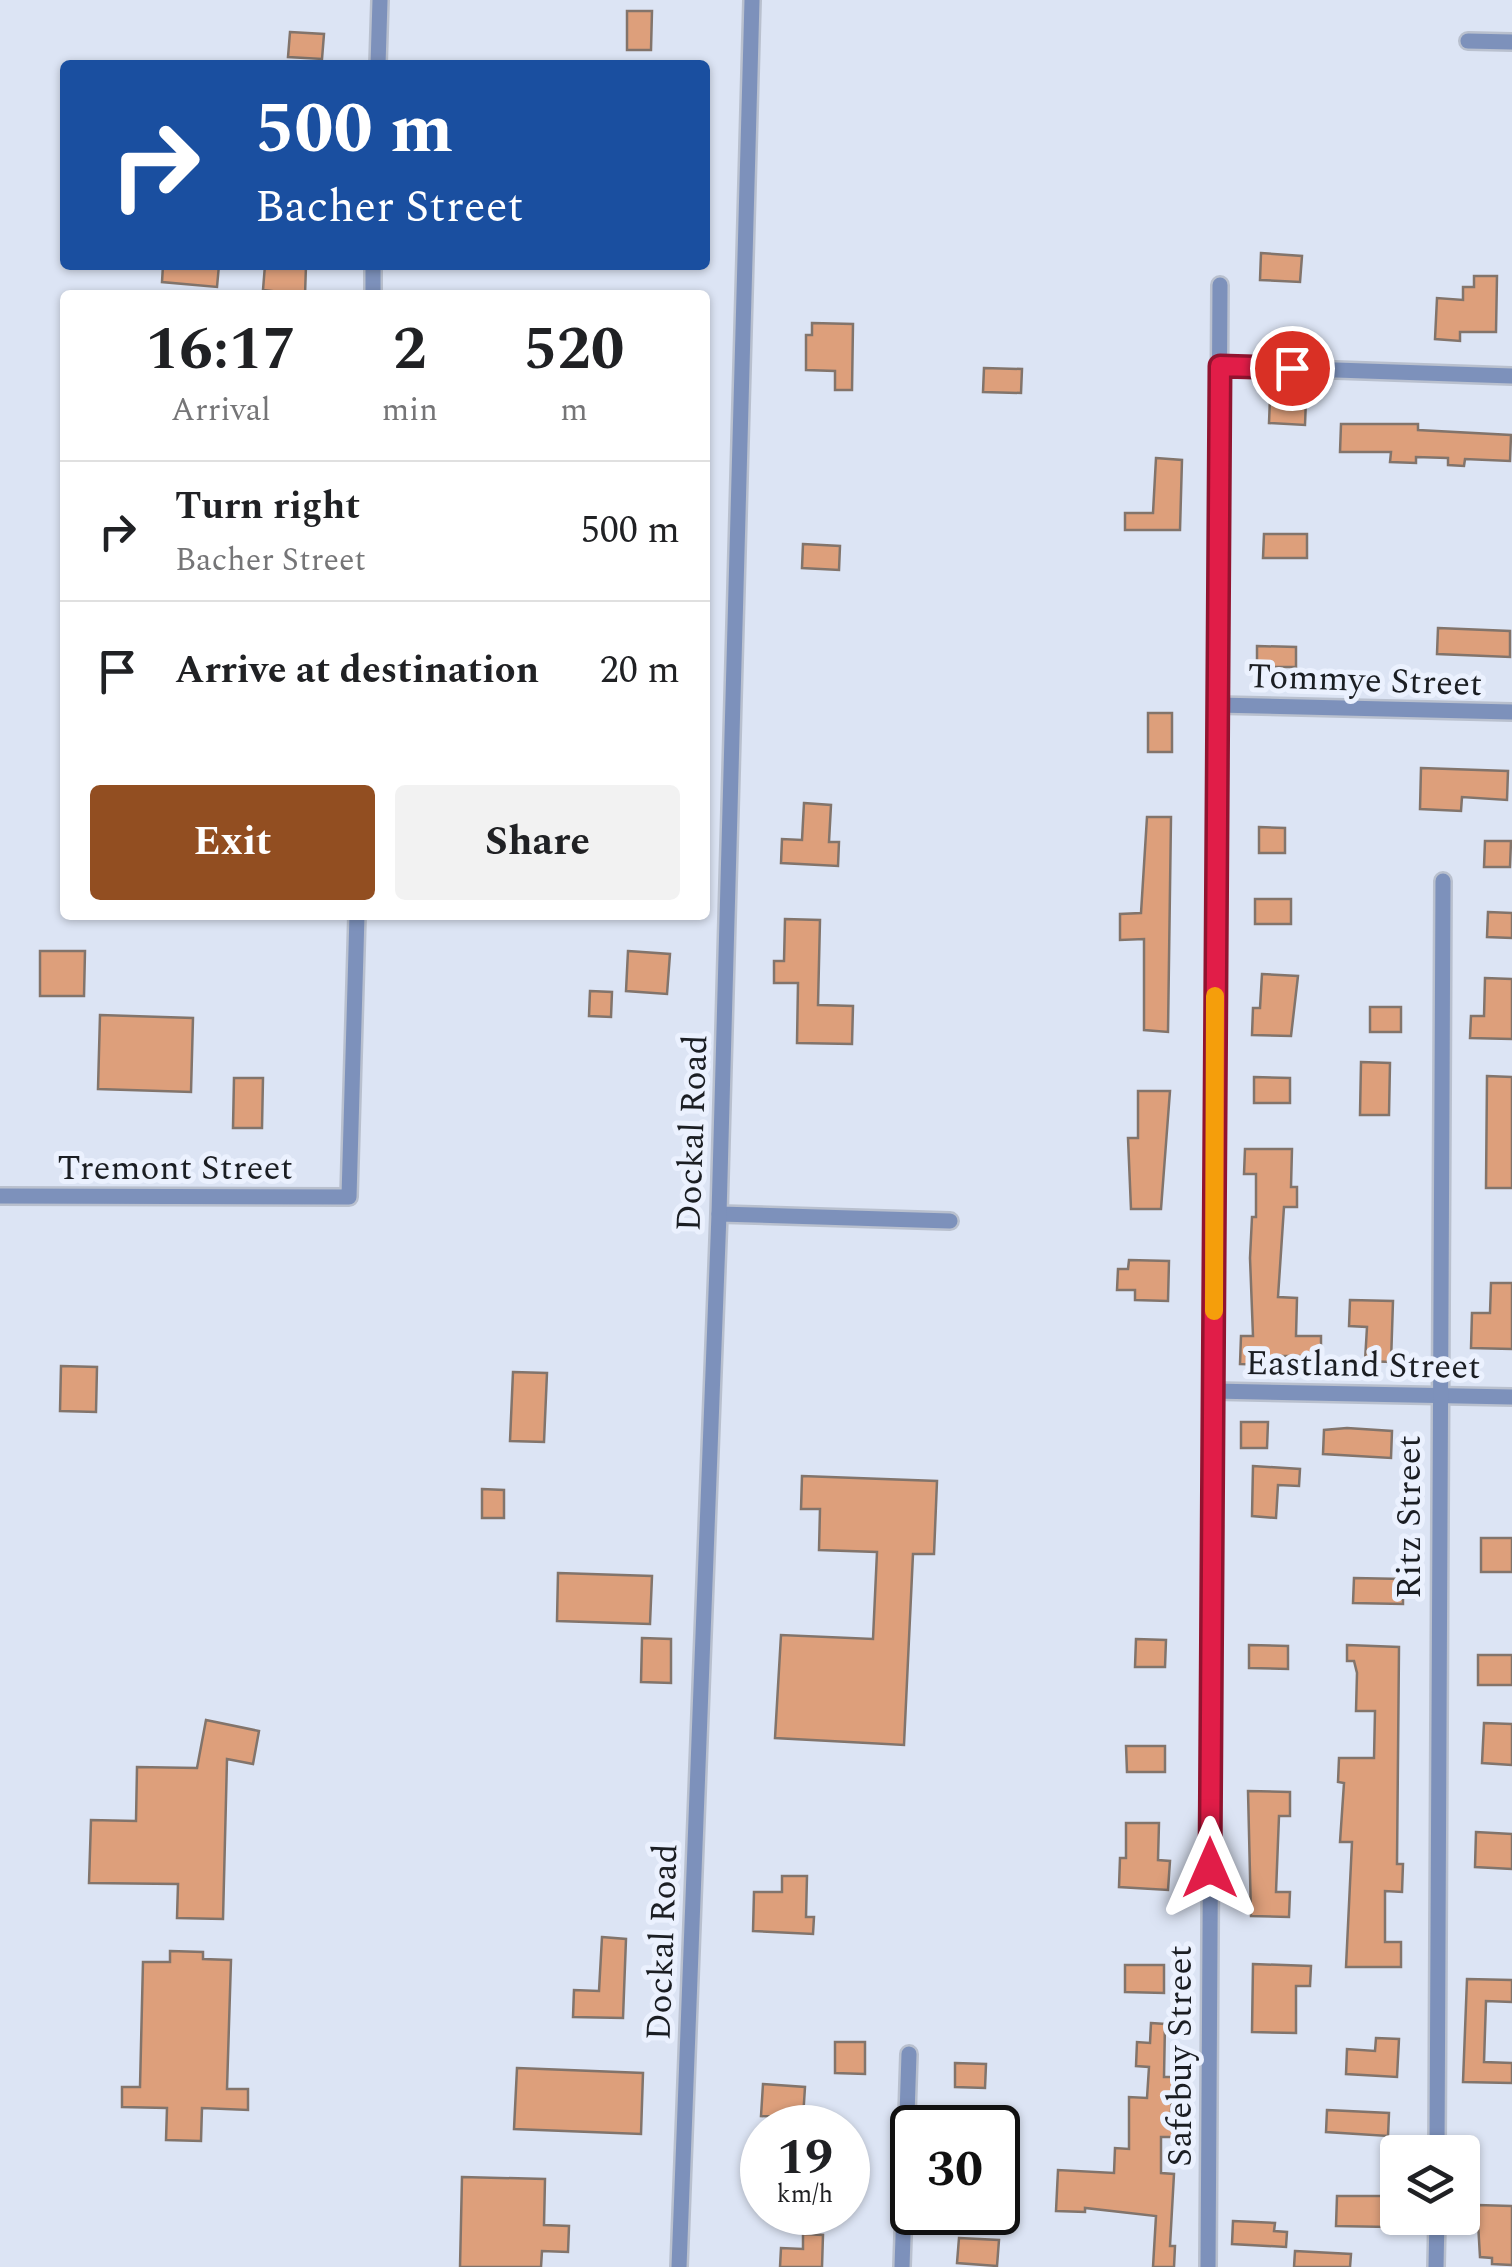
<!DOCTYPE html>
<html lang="en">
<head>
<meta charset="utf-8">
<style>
	body { margin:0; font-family:Spectral,serif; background:#f2f2f2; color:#202124; height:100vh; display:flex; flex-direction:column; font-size:38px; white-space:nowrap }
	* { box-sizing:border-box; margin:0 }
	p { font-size:32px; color:#757577 }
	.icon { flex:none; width:55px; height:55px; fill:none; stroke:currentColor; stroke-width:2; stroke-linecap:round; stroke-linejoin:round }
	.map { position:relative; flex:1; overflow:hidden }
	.drawer { position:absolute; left:60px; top:290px; width:650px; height:630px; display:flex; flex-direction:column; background:#fff; border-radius:10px; box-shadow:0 2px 8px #0004 }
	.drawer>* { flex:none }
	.top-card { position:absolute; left:60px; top:60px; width:650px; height:210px; border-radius:10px; box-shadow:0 2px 8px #0004; background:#1a4fa0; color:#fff; overflow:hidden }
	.controls { position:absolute; left:1380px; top:2135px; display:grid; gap:20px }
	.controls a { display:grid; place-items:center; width:100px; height:100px; border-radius:10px; background:#fff; box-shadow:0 2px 8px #0004; font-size:50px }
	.speed { position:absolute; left:740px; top:2105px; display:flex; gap:20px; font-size:50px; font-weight:700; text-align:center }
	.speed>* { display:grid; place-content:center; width:130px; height:130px; border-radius:50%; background:#fff; box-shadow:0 2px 8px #0004; line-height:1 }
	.speed small { font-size:25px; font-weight:400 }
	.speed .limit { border:5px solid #111; border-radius:15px; background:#fff; color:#111 }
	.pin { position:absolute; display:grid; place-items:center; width:85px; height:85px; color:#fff; margin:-42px; border:5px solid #fff; border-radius:50%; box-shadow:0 2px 10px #0007 }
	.me { position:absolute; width:110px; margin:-55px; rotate:0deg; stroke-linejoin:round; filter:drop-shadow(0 0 8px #0008) }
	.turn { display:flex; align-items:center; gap:35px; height:210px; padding:0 30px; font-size:45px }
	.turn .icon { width:130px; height:130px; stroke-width:2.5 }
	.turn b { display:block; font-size:70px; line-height:85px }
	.eta { display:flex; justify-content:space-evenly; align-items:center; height:170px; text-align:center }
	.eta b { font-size:60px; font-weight:700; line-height:70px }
	.button { display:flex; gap:20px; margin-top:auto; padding:20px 30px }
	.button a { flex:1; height:115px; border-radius:10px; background:#924e21; color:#fff; font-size:40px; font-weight:700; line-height:115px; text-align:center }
	.button a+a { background:#f2f2f2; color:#202124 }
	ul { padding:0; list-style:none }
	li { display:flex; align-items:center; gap:30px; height:140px; padding:0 30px; border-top:2px solid #e0e0e0 }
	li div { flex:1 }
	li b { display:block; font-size:38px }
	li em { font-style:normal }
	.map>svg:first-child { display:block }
	.building { fill:#dd9f7b; stroke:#82746b; stroke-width:2.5 }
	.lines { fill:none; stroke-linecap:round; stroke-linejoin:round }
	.street-casing { stroke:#b9c0ce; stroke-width:20 }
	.street { stroke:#7d91bb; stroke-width:15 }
	.route-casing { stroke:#92132f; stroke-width:25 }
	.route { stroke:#e11d48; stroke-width:18 }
	.slow { stroke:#f59e0b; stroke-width:18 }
	.labels { text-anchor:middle; stroke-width:10; stroke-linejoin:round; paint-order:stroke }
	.street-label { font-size:35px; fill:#1b1e23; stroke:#ebf1fe }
</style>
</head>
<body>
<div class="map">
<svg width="1512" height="2267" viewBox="0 0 1512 2267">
	<rect width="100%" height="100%" fill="#dce4f4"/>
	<g class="building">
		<path d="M627,11H652L651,50H627Z"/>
		<path d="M290,32L324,34L322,59L288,57Z"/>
		<path d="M1261,253L1302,256L1300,282L1260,280Z"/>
		<path d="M163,265H219L217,287L162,282Z"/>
		<path d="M265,265H306L305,295L263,290Z"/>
		<path d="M1474,276H1497L1496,332H1460V341L1435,339L1437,298L1463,300V287H1474Z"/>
		<path d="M812,323L853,324L852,390H835V371L806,370V335H812Z"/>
		<path d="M984,368L1022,369L1021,393L983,392Z"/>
		<path d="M1270,398L1306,399L1305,425L1269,423Z"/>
		<path d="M1341,424H1418V430L1511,435L1510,461L1465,459L1464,466L1448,465V458L1416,457V463L1390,462L1391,452H1340Z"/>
		<path d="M1156,458L1182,460L1180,530H1125V513H1153Z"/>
		<path d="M1264,534H1307V558H1263Z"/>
		<path d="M803,544L840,546L839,570L802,568Z"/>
		<path d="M1438,628L1510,631V657L1437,654Z"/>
		<path d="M1257,646L1296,647V667H1257Z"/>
		<rect x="1148" y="713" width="24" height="39"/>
		<path d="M1421,768L1508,771L1507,800L1462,797L1461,811L1420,809Z"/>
		<path d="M804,803L831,805L829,842H839L838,866L781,863L782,839L802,840Z"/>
		<path d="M1147,817H1171L1168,1032L1144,1030V939L1120,940V914L1141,913Z"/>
		<path d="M1259,827L1285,828V853H1259Z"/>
		<path d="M1485,841H1511L1510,867H1484Z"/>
		<rect x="1255" y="899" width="36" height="25"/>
		<path d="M1488,912L1512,913V938L1487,937Z"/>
		<path d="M785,919L820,920L818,1005L853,1006L852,1044L797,1043L798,983H774V961H784Z"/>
		<path d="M40,951H85L84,996H40Z"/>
		<path d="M628,951L670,954L667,994L626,991Z"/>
		<path d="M1262,974L1298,976L1291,1036L1252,1035L1253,1008H1260Z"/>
		<path d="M1485,978L1512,979V1039L1470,1038L1471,1016H1484Z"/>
		<path d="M590,991L612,992L611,1017L589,1016Z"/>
		<rect x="1370" y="1007" width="31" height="25"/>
		<path d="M100,1015L193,1018L191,1092L98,1089Z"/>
		<path d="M1361,1062L1390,1063L1389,1115H1360Z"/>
		<path d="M1487,1076L1512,1077V1188H1486Z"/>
		<path d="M1254,1077L1290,1078V1103H1254Z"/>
		<path d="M234,1078H263L262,1128H233Z"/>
		<path d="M1138,1091H1170L1161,1209H1131L1128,1138H1138Z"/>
		<path d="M1245,1149H1292L1291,1187H1297V1207H1284L1278,1297L1297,1298L1296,1336H1321V1356H1275V1365L1240,1364L1241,1336H1253L1250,1258L1252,1217H1256V1174H1244Z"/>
		<path d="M1129,1260L1169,1261L1168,1301L1135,1300V1290H1117L1118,1269H1128Z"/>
		<path d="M1491,1283H1512V1349L1471,1348L1472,1313H1490Z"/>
		<path d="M1350,1300L1393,1301L1391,1362L1365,1361L1367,1327L1349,1326Z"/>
		<path d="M61,1366L97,1367L96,1412L60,1411Z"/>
		<path d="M513,1372L547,1373L544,1442L510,1441Z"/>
		<path d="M1241,1422H1268L1267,1448H1241Z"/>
		<path d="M1347,1428L1392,1431L1391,1458L1323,1454L1324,1430Z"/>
		<path d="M1253,1466L1300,1469L1299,1486L1278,1485L1276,1518L1252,1516Z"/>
		<path d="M802,1476L937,1481L934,1554H913L904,1745L775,1738L781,1635L873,1639L877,1552L819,1550L820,1509H801Z"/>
		<path d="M482,1489L504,1490V1518H482Z"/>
		<rect x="1481" y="1538" width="31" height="34"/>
		<path d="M558,1573L652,1576L650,1624L557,1621Z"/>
		<path d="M1354,1578L1403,1579V1604L1353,1603Z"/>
		<path d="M642,1638L671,1639V1683L641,1682Z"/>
		<path d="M1136,1639L1166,1640L1165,1667H1135Z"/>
		<path d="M1249,1645L1288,1646V1669L1249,1668Z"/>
		<path d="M1347,1645L1399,1647L1397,1864H1403L1402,1892L1385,1891V1942H1401V1967H1346L1352,1842H1340L1344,1783L1338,1782L1339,1758H1374L1375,1711H1356L1357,1673L1354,1661H1347Z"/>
		<rect x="1478" y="1655" width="34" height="30"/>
		<path d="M206,1720L259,1731L253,1764L227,1759L223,1919L177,1918L178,1884L89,1883L91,1820L136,1821L137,1767L197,1768Z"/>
		<path d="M1484,1723L1512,1724V1765L1482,1763Z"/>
		<path d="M1126,1746H1165V1772H1127Z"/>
		<path d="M1248,1791L1290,1792V1816H1279L1276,1892H1290L1289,1917L1251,1916Z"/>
		<path d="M1126,1823H1159L1158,1860L1170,1861L1168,1890L1119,1887L1120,1858H1126Z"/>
		<path d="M1476,1832L1512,1834V1869L1475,1867Z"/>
		<path d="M782,1876H807L806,1917H814L813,1934L753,1931L754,1892H782Z"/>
		<path d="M602,1937L626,1939L623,2018L573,2017L574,1990L599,1991Z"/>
		<path d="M170,1951L203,1952V1959L231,1960L227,2089H248V2110L202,2108L201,2141L166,2140L167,2108L122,2107V2087H140L143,1962H170Z"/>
		<path d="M1253,1964L1311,1966L1310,1986H1296V2033L1252,2032Z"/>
		<path d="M1125,1965H1164V1993L1125,1992Z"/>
		<path d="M1467,1979L1512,1980V2002L1486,2001L1484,2062L1512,2063V2083L1463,2082Z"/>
		<path d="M1151,2023L1165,2024L1164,2077H1173L1171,2111H1176V2137H1161V2173L1174,2174L1170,2246H1175L1174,2267H1153L1156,2216L1085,2208V2212L1056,2211L1058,2170L1114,2173L1115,2148L1129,2149V2097L1147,2098L1149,2067L1136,2066L1137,2042L1150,2043Z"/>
		<path d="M1376,2038L1399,2039L1397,2077L1346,2074L1347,2049L1375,2051Z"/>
		<path d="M835,2042H865V2074L835,2073Z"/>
		<path d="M955,2063L986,2064L985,2088L955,2087Z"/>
		<path d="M517,2068L643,2073L641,2134L514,2129Z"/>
		<path d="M763,2084L805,2087L803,2118L761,2116Z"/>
		<path d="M1327,2110L1389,2113L1388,2136L1326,2132Z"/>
		<path d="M462,2177L545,2179L544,2225L569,2226L568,2252L542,2251L541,2267H460Z"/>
		<path d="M1337,2196H1391L1390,2227L1336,2226Z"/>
		<path d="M1477,2205L1512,2206V2265L1492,2264V2258L1480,2257Z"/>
		<path d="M1233,2221L1275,2223L1274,2231L1287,2232L1286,2247L1232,2244Z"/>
		<path d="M803,2234L823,2235L822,2267H780L781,2248L803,2249Z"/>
		<path d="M959,2238L999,2240L997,2266L957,2263Z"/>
		<path d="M1295,2251L1351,2254L1350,2267H1294Z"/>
	</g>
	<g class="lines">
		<g class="street-casing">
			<g id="street">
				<path d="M1468,41L1512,42"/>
				<path d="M378,65L380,0"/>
				<path d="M373,295V265"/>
				<path d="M1219,366L1512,376"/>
				<path d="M1217,705L1512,712"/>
				<path d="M0,1196L349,1197L357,915"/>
				<path d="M719,1214L950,1221"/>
				<path d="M1213,1391L1512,1397"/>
				<path d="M1437,2152L1443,881"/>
				<path d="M679,2267L719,1214L752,0"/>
				<path d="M902,2267L909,2054"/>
				<path d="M1208,2267L1220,285"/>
				<path d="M1436,2267L1437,2218"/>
			</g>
		</g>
		<use href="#street" class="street"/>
	</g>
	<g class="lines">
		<g class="route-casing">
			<path id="route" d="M1210,1868L1220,366L1292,368"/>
		</g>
		<use href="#route" class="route"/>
		<path class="slow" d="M1214,1311L1215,996"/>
	</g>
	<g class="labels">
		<g class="street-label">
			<text transform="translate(1365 679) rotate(2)" y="12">Tommye Street</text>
			<text transform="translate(691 1133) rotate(-88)" y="12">Dockal Road</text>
			<text x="175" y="1179">Tremont Street</text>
			<text transform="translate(1363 1364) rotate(1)" y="12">Eastland Street</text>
			<text transform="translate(1408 1517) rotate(-90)" y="12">Ritz Street</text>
			<text transform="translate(661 1942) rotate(-88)" y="12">Dockal Road</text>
			<text transform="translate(1179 2056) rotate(-90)" y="12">Safebuy Street</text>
		</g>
	</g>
</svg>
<div class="controls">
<a><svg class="icon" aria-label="layers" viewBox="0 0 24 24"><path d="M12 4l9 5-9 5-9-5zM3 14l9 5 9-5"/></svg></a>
</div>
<div class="speed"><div>19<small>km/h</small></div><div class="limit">30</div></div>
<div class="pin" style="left:1292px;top:368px;background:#d93025"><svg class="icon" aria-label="arrive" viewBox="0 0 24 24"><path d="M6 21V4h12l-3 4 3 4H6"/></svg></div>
<svg class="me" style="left:1210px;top:1868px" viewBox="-20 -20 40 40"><path d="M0-17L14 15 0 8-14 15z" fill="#e11d48" stroke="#fff" stroke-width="4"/></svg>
<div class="top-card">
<div class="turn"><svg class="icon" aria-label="right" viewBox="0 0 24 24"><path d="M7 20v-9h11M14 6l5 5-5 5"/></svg><div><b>500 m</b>Bacher Street</div></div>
</div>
<section class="drawer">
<div class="eta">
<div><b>16:17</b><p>Arrival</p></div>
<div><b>2</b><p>min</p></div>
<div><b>520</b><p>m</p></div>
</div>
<ul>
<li><svg class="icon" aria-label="right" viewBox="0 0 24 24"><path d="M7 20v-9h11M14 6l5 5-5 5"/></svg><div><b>Turn right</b><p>Bacher Street</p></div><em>500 m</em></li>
<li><svg class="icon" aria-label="arrive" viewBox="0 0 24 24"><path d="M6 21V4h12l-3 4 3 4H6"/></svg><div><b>Arrive at destination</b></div><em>20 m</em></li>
</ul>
<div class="button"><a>Exit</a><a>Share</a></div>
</section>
</div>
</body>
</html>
